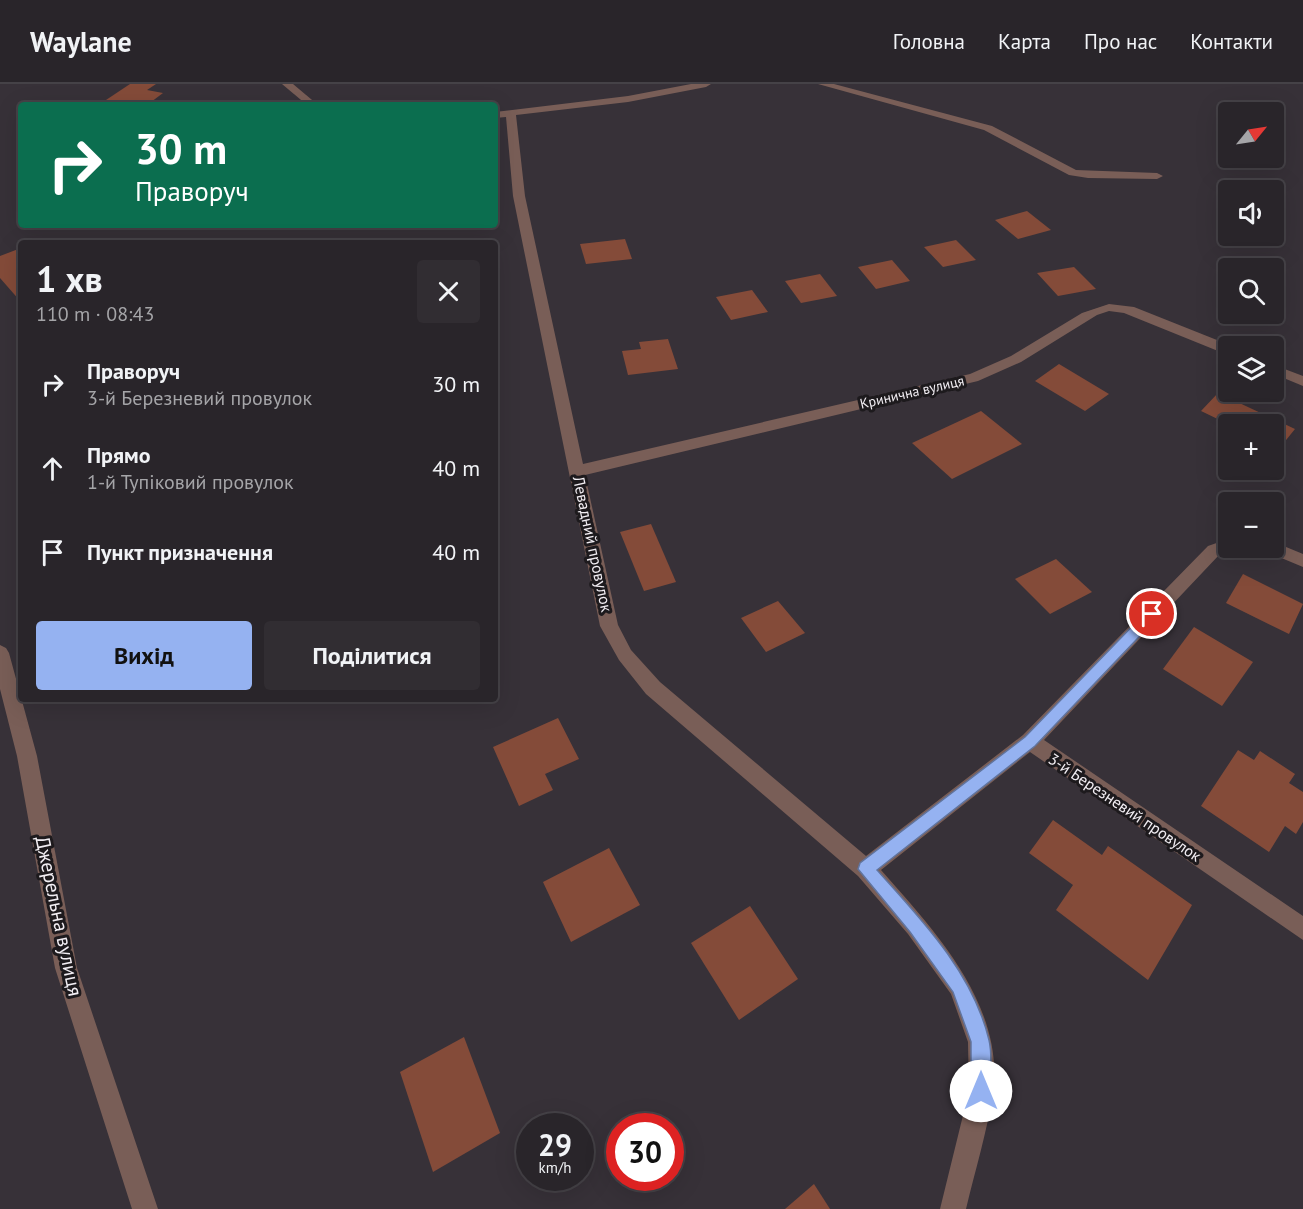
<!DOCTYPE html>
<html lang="uk">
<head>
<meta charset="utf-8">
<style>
	body { margin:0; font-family:"PT Sans",sans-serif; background:#312d32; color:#f1f3f6; height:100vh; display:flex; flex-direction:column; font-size:22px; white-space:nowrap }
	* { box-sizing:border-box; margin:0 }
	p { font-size:20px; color:#a5a5a8 }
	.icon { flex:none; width:33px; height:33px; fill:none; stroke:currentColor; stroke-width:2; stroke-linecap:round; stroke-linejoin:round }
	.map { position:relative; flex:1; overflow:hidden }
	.panel { position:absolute; left:18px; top:156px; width:480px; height:462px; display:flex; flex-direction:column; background:#29252a; border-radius:6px; box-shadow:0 6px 24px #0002,0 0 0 2px #454247 }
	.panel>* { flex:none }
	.hud { position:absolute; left:18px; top:18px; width:480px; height:126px; border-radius:6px; box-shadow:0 6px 24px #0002,0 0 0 2px #454247; background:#0b6e4f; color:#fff; overflow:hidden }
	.needle { width:39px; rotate:60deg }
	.fabs { position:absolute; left:1218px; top:18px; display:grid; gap:12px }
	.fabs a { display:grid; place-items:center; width:66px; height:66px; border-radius:6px; background:#29252a; box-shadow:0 6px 24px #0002,0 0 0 2px #454247; font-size:30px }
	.speed { position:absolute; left:516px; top:1029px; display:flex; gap:12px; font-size:30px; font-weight:700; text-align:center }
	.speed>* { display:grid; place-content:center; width:78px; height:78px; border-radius:50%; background:#29252a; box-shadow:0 6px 24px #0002,0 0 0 2px #454247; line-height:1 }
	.speed small { font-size:15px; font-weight:400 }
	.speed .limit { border:9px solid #d22; background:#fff; color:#111 }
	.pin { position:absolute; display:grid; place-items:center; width:51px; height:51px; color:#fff; margin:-26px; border:3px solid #fff; border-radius:50%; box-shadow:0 2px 6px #0007 }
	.me { position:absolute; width:66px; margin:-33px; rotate:0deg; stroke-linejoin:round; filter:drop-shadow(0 0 4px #0008) }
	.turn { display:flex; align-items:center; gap:21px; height:126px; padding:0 18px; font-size:27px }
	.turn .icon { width:78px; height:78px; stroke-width:2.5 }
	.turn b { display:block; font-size:42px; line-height:51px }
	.round { display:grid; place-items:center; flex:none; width:63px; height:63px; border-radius:6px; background:#312d32 }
	.headline { display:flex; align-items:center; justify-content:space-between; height:102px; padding:0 18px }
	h1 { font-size:36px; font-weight:800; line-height:45px }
	.cta { display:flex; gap:12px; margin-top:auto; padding:12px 18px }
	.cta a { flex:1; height:69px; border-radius:6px; background:#95b2f1; color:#111; font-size:24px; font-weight:800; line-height:69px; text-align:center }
	.cta a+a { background:#312d32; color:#f1f3f6 }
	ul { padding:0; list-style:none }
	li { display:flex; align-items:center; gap:18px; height:84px; padding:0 18px }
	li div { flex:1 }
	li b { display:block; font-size:22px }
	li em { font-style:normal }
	header { display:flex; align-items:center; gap:36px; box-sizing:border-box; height:84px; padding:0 30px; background:#29252a; border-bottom:2px solid #454247 }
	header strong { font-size:28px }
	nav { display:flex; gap:33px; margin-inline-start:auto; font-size:21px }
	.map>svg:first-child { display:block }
	.building { fill:#844b39 }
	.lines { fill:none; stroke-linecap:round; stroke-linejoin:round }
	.minor { fill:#795e57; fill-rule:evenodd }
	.route { fill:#95b2f1; stroke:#61749d; stroke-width:1.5 }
	.labels { text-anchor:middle; stroke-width:6; stroke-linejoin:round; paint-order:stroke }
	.far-street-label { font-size:14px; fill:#f2eef3; stroke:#1d1a1d }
	.street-label { font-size:16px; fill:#f2eef3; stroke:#1d1a1d }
	.near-street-label { font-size:20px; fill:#f2eef3; stroke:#1d1a1d }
</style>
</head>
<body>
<header>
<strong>Waylane</strong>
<nav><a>Головна</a><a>Карта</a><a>Про нас</a><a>Контакти</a></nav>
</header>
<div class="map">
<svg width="1303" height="1125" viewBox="0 0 1303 1125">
	<rect width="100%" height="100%" fill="#373138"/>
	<g class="building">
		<path d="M130,0H156L147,6L163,9L147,21L100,20Z"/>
		<path d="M1027,127L1051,146L1018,155L995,136Z"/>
		<path d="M625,155L632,175L586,180L580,160Z"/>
		<path d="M956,156L976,176L943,183L924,163Z"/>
		<path d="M21,164V218L0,194V172Z"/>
		<path d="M892,176L910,197L876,205L858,183Z"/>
		<path d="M1074,183L1096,205L1058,212L1037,189Z"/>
		<path d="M820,190L837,212L801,219L785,197Z"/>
		<path d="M752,206L768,228L731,236L716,213Z"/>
		<path d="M668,255L678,285L628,291L622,267L641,265L639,258Z"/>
		<path d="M1059,280L1109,310L1085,327L1035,297Z"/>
		<path d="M1218,309L1295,345L1274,371V340H1228V351L1220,346L1226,339L1201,327Z"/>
		<path d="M981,327L1022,360L952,395L912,359Z"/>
		<path d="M651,440L676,498L644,507L620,448Z"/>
		<path d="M1056,475L1092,508L1050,530L1015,495Z"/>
		<path d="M1243,490L1303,520L1289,550L1226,519Z"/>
		<path d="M778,517L805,549L766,568L741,534Z"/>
		<path d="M1194,543L1253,578L1222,622L1163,585Z"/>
		<path d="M558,634L579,675L545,690L553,706L519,722L493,663Z"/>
		<path d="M1238,666L1254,676L1260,667L1295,690L1289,699L1303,708V738L1296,750L1285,742L1269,768L1201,722Z"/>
		<path d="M1053,736L1102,771L1108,762L1192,821L1148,896L1056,826L1073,801L1029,769Z"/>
		<path d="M609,764L640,821L571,858L543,798Z"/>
		<path d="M750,822L798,895L739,936L691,859Z"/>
		<path d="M464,953L500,1049L433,1088L400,988Z"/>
		<path d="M814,1100L830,1125H785Z"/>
	</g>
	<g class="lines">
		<g class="minor">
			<path d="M282,0H293L318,21H307Z"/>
			<path d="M691,0H711L706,3L628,18L516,31L525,112L583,380L970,290L1011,272L1082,229L1109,220L1134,223L1232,262H1228V270L1223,269L1124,229L1109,227L1097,231L1021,278L978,297L585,391L618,541L631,566L660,598L866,772L1023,651L1208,462L1228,455V464H1235L1220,470L1044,656L1303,832V856L1030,668L881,786C934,846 1005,921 993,1009C987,1048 975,1087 966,1125H940L969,1007L968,958L951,910L908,850L858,792L646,610L619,576L600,542L513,112L506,33L495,34V28L628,12Z"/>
			<path d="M818,0H834L992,42L1076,86L1157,89L1163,92L1157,95L1088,94L1069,91L984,46Z"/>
			<path d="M1274,281L1303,292V302L1274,290Z"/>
			<path d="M1274,458L1303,470V483L1267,468L1265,464H1274Z"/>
			<path d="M0,561L6,564L9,569L37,672L77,884L158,1125H132L55,884L17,672L0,605Z"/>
		</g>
	</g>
	<path class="route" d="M1152,525L1157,526L1159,530L1157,534L1035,662L877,786C922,836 973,889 989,956C993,972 990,991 990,1007L987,1013L981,1016L974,1013L971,1007V958L953,908L910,848L858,785L860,779L1025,653L1148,526Z"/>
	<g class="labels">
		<g class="far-street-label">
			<text transform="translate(912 308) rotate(-13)" y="5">Кринична вулиця</text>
		</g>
		<g class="street-label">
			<text transform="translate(593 460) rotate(78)" y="6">Левадний провулок</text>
			<text transform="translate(1125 723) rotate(34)" y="6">3-й Березневий провулок</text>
		</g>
		<g class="near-street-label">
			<text transform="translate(59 832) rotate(78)" y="7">Джерельна вулиця</text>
		</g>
	</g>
</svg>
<div class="fabs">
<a><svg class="needle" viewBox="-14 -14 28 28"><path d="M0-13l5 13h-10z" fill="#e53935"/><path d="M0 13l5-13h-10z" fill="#a5a5a8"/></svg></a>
<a><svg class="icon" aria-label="sound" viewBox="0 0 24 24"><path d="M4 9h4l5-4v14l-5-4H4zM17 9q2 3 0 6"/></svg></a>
<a><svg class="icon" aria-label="search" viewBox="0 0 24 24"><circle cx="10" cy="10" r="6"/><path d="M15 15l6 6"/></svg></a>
<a><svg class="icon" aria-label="layers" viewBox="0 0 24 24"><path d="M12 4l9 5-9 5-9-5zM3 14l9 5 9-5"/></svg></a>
<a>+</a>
<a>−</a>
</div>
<div class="speed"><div>29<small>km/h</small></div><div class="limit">30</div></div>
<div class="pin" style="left:1152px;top:530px;background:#d93025"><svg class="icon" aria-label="arrive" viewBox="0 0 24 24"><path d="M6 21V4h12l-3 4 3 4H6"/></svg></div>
<svg class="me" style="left:981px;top:1007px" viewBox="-20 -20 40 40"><circle r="19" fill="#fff"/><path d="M0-13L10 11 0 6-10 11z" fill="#95b2f1"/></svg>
<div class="hud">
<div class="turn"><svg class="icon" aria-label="right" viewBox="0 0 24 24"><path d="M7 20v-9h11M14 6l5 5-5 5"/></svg><div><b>30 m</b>Праворуч</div></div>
</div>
<section class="panel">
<div class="headline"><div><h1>1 хв</h1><p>110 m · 08:43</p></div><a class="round"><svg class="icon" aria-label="close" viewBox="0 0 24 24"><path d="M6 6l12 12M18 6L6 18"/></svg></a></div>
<ul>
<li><svg class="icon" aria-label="right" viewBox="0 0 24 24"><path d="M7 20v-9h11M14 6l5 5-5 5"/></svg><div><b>Праворуч</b><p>3-й Березневий провулок</p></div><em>30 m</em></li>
<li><svg class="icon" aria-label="ahead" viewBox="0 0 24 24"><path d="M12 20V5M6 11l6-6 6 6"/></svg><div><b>Прямо</b><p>1-й Тупіковий провулок</p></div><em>40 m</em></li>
<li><svg class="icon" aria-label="arrive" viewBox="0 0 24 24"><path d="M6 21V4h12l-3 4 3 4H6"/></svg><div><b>Пункт призначення</b></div><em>40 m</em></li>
</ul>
<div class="cta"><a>Вихід</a><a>Поділитися</a></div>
</section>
</div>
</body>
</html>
